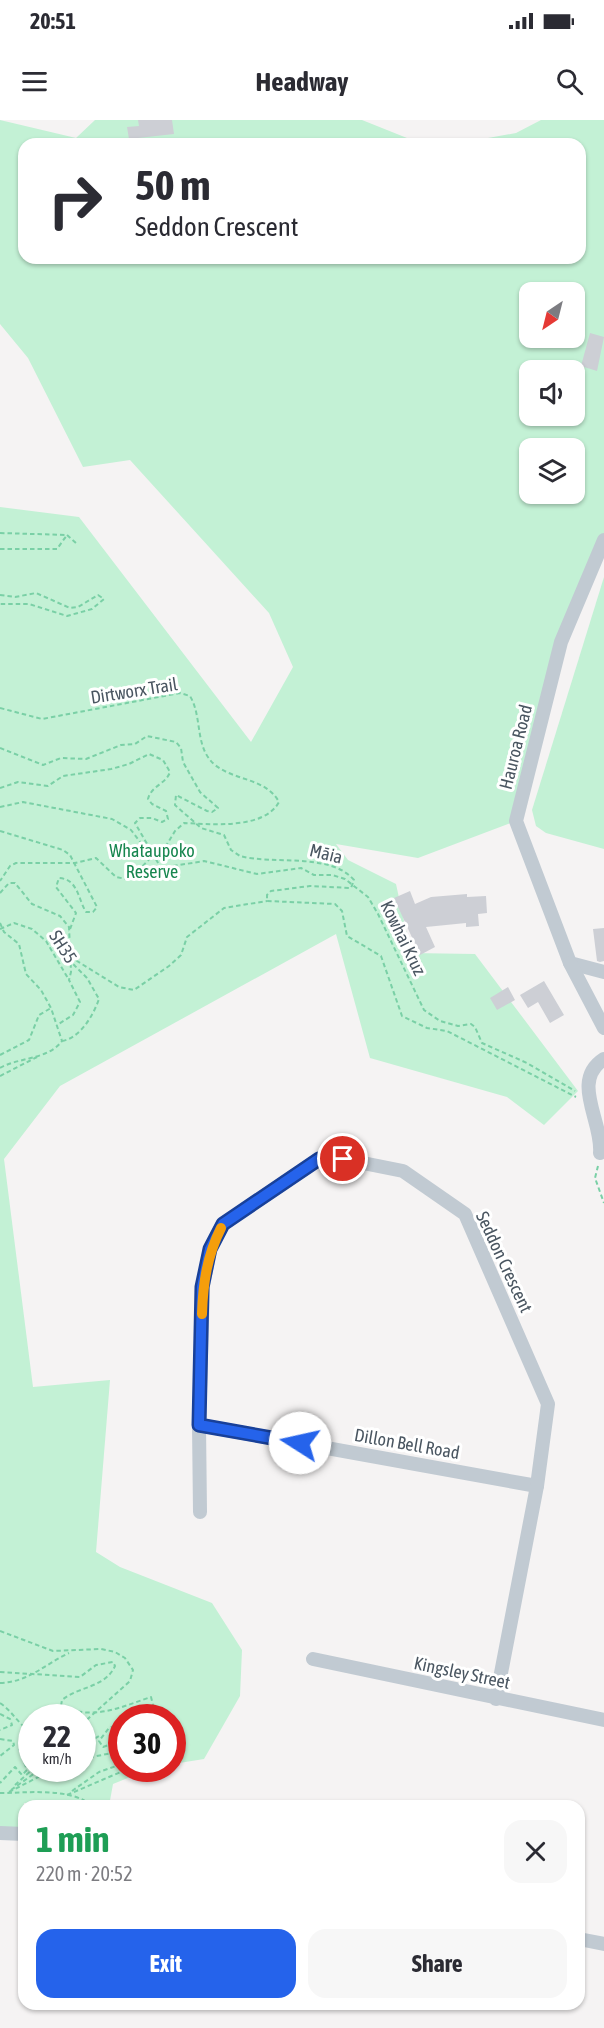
<!DOCTYPE html>
<html lang="en">
<head>
<meta charset="utf-8">
<style>
	body { margin:0; font-family:"Asap Condensed",sans-serif; background:#f7f7f7; color:#2b2b33; height:100vh; display:flex; flex-direction:column; font-size:22px; white-space:nowrap }
	* { box-sizing:border-box; margin:0 }
	p { font-size:20px; color:#7c7c81 }
	.icon { flex:none; width:33px; height:33px; fill:none; stroke:currentColor; stroke-width:2; stroke-linecap:round; stroke-linejoin:round }
	.map { position:relative; flex:1; overflow:hidden }
	.panel { position:absolute; left:18px; top:1680px; width:567px; height:210px; display:flex; flex-direction:column; background:#fff; border-radius:18px; box-shadow:0 2px 4px #0004 }
	.panel>* { flex:none }
	.hud { position:absolute; left:18px; top:18px; width:568px; height:126px; border-radius:18px; box-shadow:0 2px 4px #0004; background:#fff; color:#2b2b33; overflow:hidden }
	.needle { width:39px; rotate:215deg }
	.controls { position:absolute; left:519px; top:162px; display:grid; gap:12px }
	.controls a { display:grid; place-items:center; width:66px; height:66px; border-radius:12px; background:#fff; box-shadow:0 2px 4px #0004; font-size:30px }
	.speed { position:absolute; left:18px; top:1584px; display:flex; gap:12px; font-size:30px; font-weight:700; text-align:center }
	.speed>* { display:grid; place-content:center; width:78px; height:78px; border-radius:50%; background:#fff; box-shadow:0 2px 4px #0004; line-height:1 }
	.speed small { font-size:15px; font-weight:400 }
	.speed .limit { border:9px solid #d22; background:#fff; color:#111 }
	.pin { position:absolute; display:grid; place-items:center; width:51px; height:51px; color:#fff; margin:-26px; border:3px solid #fff; border-radius:50%; box-shadow:0 2px 6px #0007 }
	.me { position:absolute; width:66px; margin:-33px; rotate:280deg; stroke-linejoin:round; filter:drop-shadow(0 0 4px #0008) }
	.turn { display:flex; align-items:center; gap:21px; height:126px; padding:0 18px; font-size:27px }
	.turn .icon { width:78px; height:78px; stroke-width:2.5 }
	.turn b { display:block; font-size:42px; line-height:51px }
	.round { display:grid; place-items:center; flex:none; width:63px; height:63px; border-radius:18px; background:#f7f7f7 }
	.head { display:flex; align-items:center; justify-content:space-between; height:102px; padding:0 18px }
	h1 { font-size:36px; font-weight:700; line-height:45px; color:#1e9e55 }
	.button { display:flex; gap:12px; margin-top:auto; padding:12px 18px }
	.button a { flex:1; height:69px; border-radius:18px; background:#2563eb; color:#fff; font-size:24px; font-weight:700; line-height:69px; text-align:center }
	.button a+a { background:#f7f7f7; color:#2b2b33 }
	.status { display:flex; justify-content:space-between; align-items:center; height:42px; padding:0 30px; background:#fff; direction:ltr }
	.status svg { height:16px; fill:currentColor }
	header { display:flex; justify-content:space-between; align-items:center; height:78px; padding:0 18px; background:#fff; font-size:27px; font-weight:700 }
	.map>svg:first-child { display:block }
	.green { fill:#c3f1d5; fill-rule:evenodd }
	.building { fill:#cdcfd5 }
	.lines { fill:none; stroke-linecap:round; stroke-linejoin:round }
	.path { stroke:#7ad0a6; stroke-width:2; stroke-dasharray:4.5 3; stroke-linecap:butt }
	.minor { stroke:#c1cad2; stroke-width:14 }
	.route-casing { stroke:#184099; stroke-width:15 }
	.route { stroke:#2563eb; stroke-width:10 }
	.slow { stroke:#f59e0b; stroke-width:10 }
	.labels { text-anchor:middle; stroke-width:6; stroke-linejoin:round; paint-order:stroke }
	.street-label { font-size:18px; fill:#4a5661; stroke:#fff }
	.park-label { font-size:18px; fill:#17864f; stroke:#fff }
</style>
</head>
<body>
<div class="status"><b>20:51</b><svg viewBox="0 0 49 12"><path d="M0 12V9h3v3zM5 12V6h3v6zM10 12V3h3v9zM15 12V0h3v12zM26 1h20v11H26zM47 4h2v5h-2z"/></svg></div>
<header><svg class="icon" aria-label="menu" viewBox="0 0 24 24"><path d="M4 6h16M4 12h16M4 18h16"/></svg>Headway<svg class="icon" aria-label="search" viewBox="0 0 24 24"><circle cx="10" cy="10" r="6"/><path d="M15 15l6 6"/></svg></header>
<div class="map">
<svg width="604" height="1908" viewBox="0 0 604 1908">
	<rect width="100%" height="100%" fill="#f5f3f3"/>
	<g class="green">
		<path d="M0,0L76,18L95,0H362L422,24H24V138H580V24H455L516,13L541,0H604V420L561,522L516,701L418,738L336,724L348,740L396,764L411,833L475,834L578,971L544,1005L507,977L370,938L336,814L60,966L4,1039L33,1267L110,1260L96,1432L120,1447L212,1483L242,1530L240,1576L204,1639L173,1644L172,1598H122V1648L150,1649L113,1664L109,1686H43L24,1683L20,1714L0,1713V387L79,397L251,622L293,547L269,493L130,340L83,347L28,238L0,204ZM530,172H574V218H530ZM530,250H574V296H530ZM530,328H574V374H530ZM32,1598H82V1648H32Z"/>
		<path d="M604,457V729L546,713L536,706L532,690Z"/>
	</g>
	<g class="building">
		<path d="M138,0H172L174,14L129,19L127,7L139,6Z"/>
		<path d="M590,213L604,217L597,251L581,246Z"/>
		<path d="M410,771L415,784L431,777L467,774V777L486,776L487,793L478,794L479,806L466,807V803L426,807L435,827L420,835L394,778Z"/>
		<path d="M604,808V841L600,842L597,841L593,809Z"/>
		<path d="M544,861L564,895L550,903L538,882L528,888L520,875Z"/>
		<path d="M508,867L515,880L497,890L490,878Z"/>
	</g>
	<g class="lines">
		<g class="path">
			<path d="M0,413L67,415"/>
			<path d="M67,415L77,424"/>
			<path d="M0,429H57L67,415"/>
			<path d="M0,475L15,477L36,473L70,488L78,487L98,475L104,479L92,489L67,496L29,484H0"/>
			<path d="M0,588L42,599L180,573L190,576C203,598 194,627 215,645C235,661 266,658 279,682C264,710 210,704 184,703L175,711L166,726L155,733L138,751L126,759L116,757L96,738L75,743H16L10,746L0,761"/>
			<path d="M0,628L43,645L61,638L86,639L121,625L135,624L147,616L176,622L181,628L183,642L200,672L218,688L212,692L207,691L176,675L175,685L201,708L224,715L231,730L240,736C272,745 330,732 354,760L351,768L310,766L271,771L267,775V781L335,784L342,791L347,816L381,836L402,896L427,908L447,911L576,977"/>
			<path d="M0,668L18,662L48,666L63,656L111,649L129,644L149,634L163,640L170,652C166,664 151,666 148,679L152,684L166,691L168,699L162,702L152,698H140L135,703L161,748L204,741L257,754L301,748L314,755H332L345,759L368,777L378,794L424,890L440,901L458,906L471,904L475,907L482,923L527,943L575,971"/>
			<path d="M0,687L23,682L112,699L131,710L151,736"/>
			<path d="M0,711L63,730L70,735L97,787L93,792H86C78,779 78,759 59,758L56,767L76,793L69,812"/>
			<path d="M0,773L9,763H15L32,784L60,796L69,807L71,852L69,860L80,882L73,895L57,905"/>
			<path d="M0,803L4,812L19,824L26,854L41,870L51,888L62,921"/>
			<path d="M0,809L14,803L32,809L46,821L69,860"/>
			<path d="M62,921C80,918 93,896 99,879L87,858L74,845L77,841L119,867L134,870L169,846L181,835L187,817L224,788L267,781"/>
			<path d="M0,935L29,920L39,895L51,888"/>
			<path d="M0,948C19,937 48,940 62,921"/>
			<path d="M0,956L37,937"/>
			<path d="M598,1046L595,1058L604,1083"/>
			<path d="M0,1511L53,1531L101,1529L115,1532L125,1538L133,1550L130,1561L82,1604"/>
			<path d="M0,1552L80,1557L96,1545L113,1542L115,1546C105,1568 79,1566 62,1580L61,1586C93,1601 121,1587 151,1577L153,1585L139,1598"/>
			<path d="M0,1563C29,1562 45,1544 69,1533"/>
			<path d="M0,1583C12,1591 17,1602 28,1610L19,1629L27,1650L22,1655L15,1647L0,1663"/>
			<path d="M0,1594L10,1599L12,1605L0,1610"/>
			<path d="M122,1603L109,1608L99,1621L103,1627L122,1620"/>
			<path d="M172,1618L176,1623L172,1627"/>
			<path d="M0,1619L13,1621L14,1625L0,1636"/>
			<path d="M82,1626L101,1615"/>
			<path d="M82,1639L122,1631"/>
			<path d="M15,1665L34,1648"/>
			<path d="M11,1670L42,1648"/>
			<path d="M72,1671L99,1652L122,1644"/>
			<path d="M9,1672L56,1648"/>
			<path d="M0,1673C27,1673 71,1667 92,1686"/>
			<path d="M67,1675L130,1648"/>
		</g>
		<g class="minor">
			<path d="M604,420L561,522L516,701L570,843L604,852"/>
			<path d="M570,843L604,908"/>
			<path d="M600,1033C603,1001 570,961 604,939"/>
			<path d="M199,1305L537,1366"/>
			<path d="M200,1392L199,1305L203,1166L210,1129L223,1104L319,1039H343L403,1051L465,1094L548,1284L537,1366L496,1579"/>
			<path d="M313,1539L604,1600"/>
			<path d="M0,1713L24,1714"/>
			<path d="M579,1819L604,1824"/>
		</g>
	</g>
	<g class="lines">
		<g class="route-casing">
			<path id="route" d="M300,1323L199,1305L202,1167L210,1129L223,1104L319,1039H343"/>
		</g>
		<use href="#route" class="route"/>
		<path class="slow" d="M202,1194C203,1163 207,1136 221,1108"/>
	</g>
	<g class="labels">
		<g class="street-label">
			<text transform="translate(134 571) rotate(-9)" y="6">Dirtworx Trail</text>
			<text transform="translate(516 627) rotate(-76)" y="6">Hauroa Road</text>
			<text transform="translate(326 734) rotate(14)" y="6">Māia</text>
			<text transform="translate(403 818) rotate(64)" y="6">Kowhai Kruz</text>
			<text transform="translate(63 827) rotate(57)" y="6">SH35</text>
			<text transform="translate(504 1142) rotate(65)" y="6">Seddon Crescent</text>
			<text transform="translate(407 1324) rotate(10)" y="6">Dillon Bell Road</text>
			<text transform="translate(462 1553) rotate(12)" y="6">Kingsley Street</text>
		</g>
		<g class="park-label">
			<text x="152" y="737">Whataupoko<tspan x="152" dy="21">Reserve</tspan></text>
		</g>
	</g>
</svg>
<div class="controls">
<a><svg class="needle" viewBox="-14 -14 28 28"><path d="M0-13l5 13h-10z" fill="#e53935"/><path d="M0 13l5-13h-10z" fill="#7c7c81"/></svg></a>
<a><svg class="icon" aria-label="sound" viewBox="0 0 24 24"><path d="M4 9h4l5-4v14l-5-4H4zM17 9q2 3 0 6"/></svg></a>
<a><svg class="icon" aria-label="layers" viewBox="0 0 24 24"><path d="M12 4l9 5-9 5-9-5zM3 14l9 5 9-5"/></svg></a>
</div>
<div class="speed"><div>22<small>km/h</small></div><div class="limit">30</div></div>
<div class="pin" style="left:343px;top:1039px;background:#d93025"><svg class="icon" aria-label="arrive" viewBox="0 0 24 24"><path d="M6 21V4h12l-3 4 3 4H6"/></svg></div>
<svg class="me" style="left:300px;top:1323px" viewBox="-20 -20 40 40"><circle r="19" fill="#fff"/><path d="M0-13L10 11 0 6-10 11z" fill="#2563eb"/></svg>
<div class="hud">
<div class="turn"><svg class="icon" aria-label="right" viewBox="0 0 24 24"><path d="M7 20v-9h11M14 6l5 5-5 5"/></svg><div><b>50 m</b>Seddon Crescent</div></div>
</div>
<section class="panel">
<div class="head"><div><h1>1 min</h1><p>220 m · 20:52</p></div><a class="round"><svg class="icon" aria-label="close" viewBox="0 0 24 24"><path d="M6 6l12 12M18 6L6 18"/></svg></a></div>
<div class="button"><a>Exit</a><a>Share</a></div>
</section>
</div>
</body>
</html>
